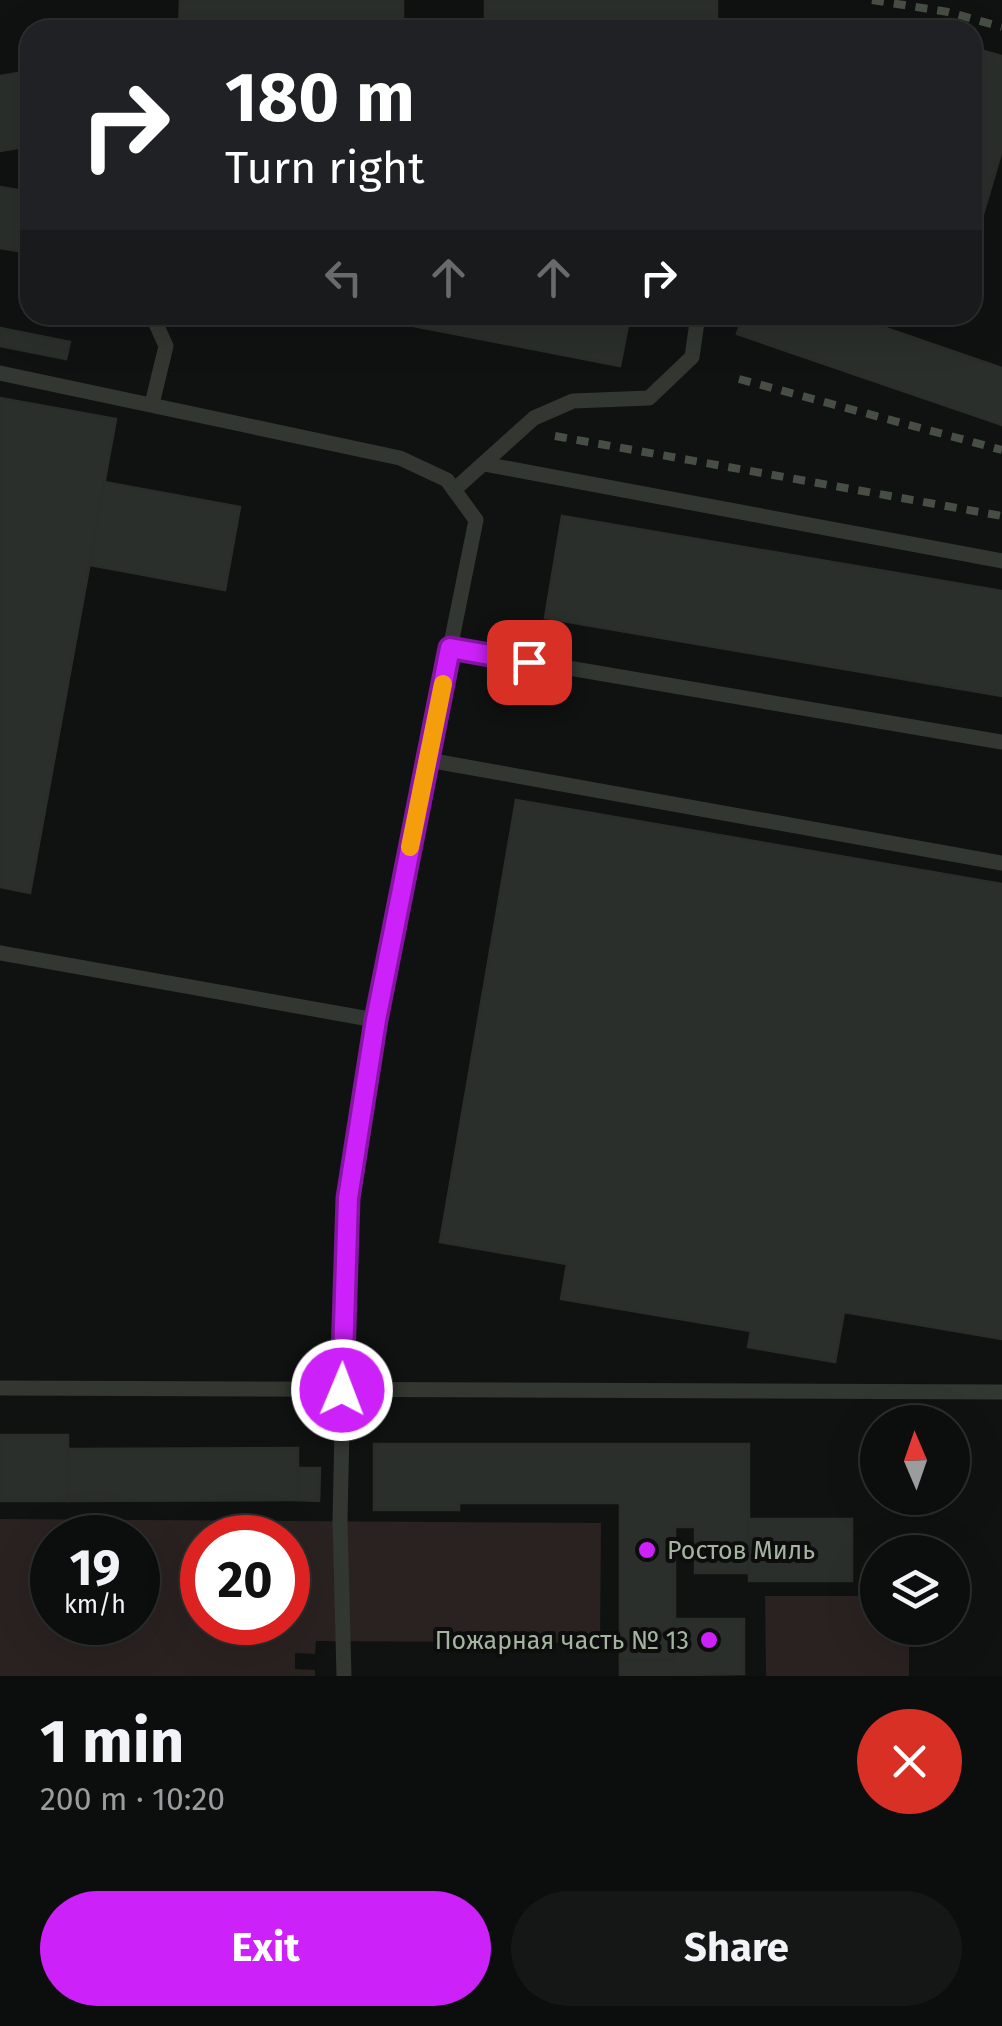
<!DOCTYPE html>
<html lang="en">
<head>
<meta charset="utf-8">
<style>
	body { margin:0; font-family:"Fira Sans",sans-serif; background:#151716; color:#f1f3f6; height:100vh; display:flex; flex-direction:column; font-size:38px; white-space:nowrap }
	* { box-sizing:border-box; margin:0 }
	p { font-size:32px; color:#9a9c9d }
	.icon { flex:none; width:55px; height:55px; fill:none; stroke:currentColor; stroke-width:2; stroke-linecap:round; stroke-linejoin:round }
	.map { position:relative; height:1676px; overflow:hidden }
	.panel { display:flex; flex-direction:column; background:#0c0e0d; flex:1 }
	.panel>* { flex:none }
	.top-card { position:absolute; left:20px; top:20px; width:962px; height:305px; border-radius:30px; box-shadow:0 10px 40px #0002,0 0 0 2px #2c2e2e; background:#202124; color:#fff; overflow:hidden }
	.needle { width:65px; rotate:358deg }
	.tools { position:absolute; left:860px; top:1405px; display:grid; gap:20px }
	.tools a { display:grid; place-items:center; width:110px; height:110px; border-radius:50%; background:#0c0e0d; box-shadow:0 10px 40px #0002,0 0 0 2px #2c2e2e; font-size:50px }
	.speed { position:absolute; left:30px; top:1515px; display:flex; gap:20px; font-size:50px; font-weight:700; text-align:center }
	.speed>* { display:grid; place-content:center; width:130px; height:130px; border-radius:50%; background:#0c0e0d; box-shadow:0 10px 40px #0002,0 0 0 2px #2c2e2e; line-height:1 }
	.speed small { font-size:25px; font-weight:400 }
	.speed .limit { border:15px solid #d22; background:#fff; color:#111 }
	.pin { position:absolute; display:grid; place-items:center; width:85px; height:85px; color:#fff; margin:-42px; border-radius:20px; box-shadow:0 5px 15px #0006 }
	.me { position:absolute; width:110px; margin:-55px; rotate:1deg; stroke-linejoin:round; filter:drop-shadow(0 0 8px #0008) }
	.turn { display:flex; align-items:center; gap:35px; height:210px; padding:0 40px; font-size:45px }
	.turn .icon { width:130px; height:130px; stroke-width:2.5 }
	.turn b { display:block; font-size:70px; line-height:85px }
	.lanes { display:flex; align-items:center; height:95px; padding:0 40px; background:#0003; justify-content:center; gap:50px; direction:ltr }
	.lanes .off { opacity:.35 }
	.round { display:grid; place-items:center; flex:none; width:105px; height:105px; border-radius:52px; background:#151716 }
	.summary { display:flex; align-items:center; justify-content:space-between; height:170px; padding:0 40px }
	h1 { font-size:60px; font-weight:700; line-height:75px }
	.cta { display:flex; gap:20px; margin-top:auto; padding:20px 40px }
	.cta a { flex:1; height:115px; border-radius:60px; background:#cd21f9; color:#fff; font-size:40px; font-weight:700; line-height:115px; text-align:center }
	.cta a+a { background:#151716; color:#f1f3f6 }
	.map>svg:first-child { display:block }
	.green { fill:#2a2221; fill-rule:evenodd }
	.building { fill:#2b2f2c; stroke:#2a2e2b; stroke-width:2.5 }
	.lines { fill:none; stroke-linecap:round; stroke-linejoin:round }
	.service { stroke:#323731; stroke-width:15 }
	.rail { stroke:#474e46; stroke-width:8; stroke-dasharray:12 10; stroke-linecap:butt }
	.route-casing { stroke:#8515a2; stroke-width:25 }
	.route { stroke:#cd21f9; stroke-width:18 }
	.slow { stroke:#f59e0b; stroke-width:18 }
	.poi-dot { fill:#cd21f9; stroke:#0c0d0c; stroke-width:4 }
	.labels { text-anchor:middle; stroke-width:8; stroke-linejoin:round; paint-order:stroke }
	.poi-label { font-size:25px; fill:#a4b4a1; stroke:#0c0d0c; text-anchor:start }
</style>
</head>
<body>
<div class="map">
<svg width="1002" height="1676" viewBox="0 0 1002 1676">
	<rect width="100%" height="100%" fill="#101211"/>
	<g class="green">
		<path d="M0,1519L601,1523L600,1643L316,1641L315,1654L295,1653V1669L315,1670V1676H0ZM52,1538H138V1622H52ZM202,1538H288V1622H202Z"/>
		<path d="M765,1596H877L878,1628H909V1676H766Z"/>
	</g>
	<g class="building">
		<path d="M180,0H403V30H179Z"/>
		<path d="M485,0H717V23L892,24V30H485Z"/>
		<path d="M973,48L1002,56V150L972,252Z"/>
		<path d="M30,71V146L0,151V76Z"/>
		<path d="M0,187L30,192V253L0,248Z"/>
		<path d="M357,315H630L620,366Z"/>
		<path d="M743,315H848L1002,368V425L737,334Z"/>
		<path d="M0,328L70,342L66,359L0,346Z"/>
		<path d="M0,398L116,419L30,893L0,887Z"/>
		<path d="M104,482L240,507L225,590L90,565Z"/>
		<path d="M562,516L1002,591V696L545,618Z"/>
		<path d="M516,800L1002,884V1339L844,1312L835,1362L748,1347L751,1331L561,1299L567,1264L440,1242Z"/>
		<rect x="0" y="1435" width="68" height="66"/>
		<path d="M374,1444H749V1573H695V1527H675V1661H620V1503H459V1510H374Z"/>
		<path d="M298,1448V1500L68,1501L67,1449Z"/>
		<path d="M298,1468H320L319,1501L298,1500Z"/>
		<rect x="749" y="1519" width="103" height="62"/>
		<path d="M675,1619H744V1674L620,1676V1661H675Z"/>
	</g>
	<g class="lines">
		<g class="service">
			<path d="M0,373L400,458L447,480L476,520L375,1020L347,1198L340,1521L344,1676"/>
			<path d="M152,404L166,346L152,315"/>
			<path d="M484,464L1002,561"/>
			<path d="M454,490L534,418L573,401L649,398L692,357L698,315"/>
			<path d="M451,648L1002,742"/>
			<path d="M428,760L1002,863"/>
			<path d="M0,953L375,1020"/>
			<path d="M0,1388L1002,1392"/>
		</g>
		<g class="rail">
			<path d="M872,0L948,12L1002,27"/>
			<path d="M739,379L1002,450"/>
			<path d="M555,436L1002,516"/>
		</g>
	</g>
	<g class="lines">
		<g class="route-casing">
			<path id="route" d="M342,1390L348,1198L376,1020L450,648L529,662"/>
		</g>
		<use href="#route" class="route"/>
		<path class="slow" d="M410,847L443,684"/>
	</g>
	<g class="poi-dot">
		<circle cx="647" cy="1550" r="10"/>
		<circle cx="709" cy="1640" r="10"/>
	</g>
	<g class="labels">
		<g class="poi-label">
			<text x="667" y="1559">Ростов Миль</text>
			<text x="689" y="1649" text-anchor="end">Пожарная часть № 13</text>
		</g>
	</g>
</svg>
<div class="tools">
<a><svg class="needle" viewBox="-14 -14 28 28"><path d="M0-13l5 13h-10z" fill="#e53935"/><path d="M0 13l5-13h-10z" fill="#9a9c9d"/></svg></a>
<a><svg class="icon" aria-label="layers" viewBox="0 0 24 24"><path d="M12 4l9 5-9 5-9-5zM3 14l9 5 9-5"/></svg></a>
</div>
<div class="speed"><div>19<small>km/h</small></div><div class="limit">20</div></div>
<div class="pin" style="left:529px;top:662px;background:#d93025"><svg class="icon" aria-label="arrive" viewBox="0 0 24 24"><path d="M6 21V4h12l-3 4 3 4H6"/></svg></div>
<svg class="me" style="left:342px;top:1390px" viewBox="-20 -20 40 40"><circle r="17" fill="#cd21f9" stroke="#fff" stroke-width="3"/><path d="M0-11L8 9 0 5-8 9z" fill="#fff"/></svg>
<div class="top-card">
<div class="turn"><svg class="icon" aria-label="right" viewBox="0 0 24 24"><path d="M7 20v-9h11M14 6l5 5-5 5"/></svg><div><b>180 m</b>Turn right</div></div>
<div class="lanes"><svg class="icon off" aria-label="left" viewBox="0 0 24 24"><path d="M17 20v-9H6M10 6l-5 5 5 5"/></svg><svg class="icon off" aria-label="ahead" viewBox="0 0 24 24"><path d="M12 20V5M6 11l6-6 6 6"/></svg><svg class="icon off" aria-label="ahead" viewBox="0 0 24 24"><path d="M12 20V5M6 11l6-6 6 6"/></svg><svg class="icon" aria-label="right" viewBox="0 0 24 24"><path d="M7 20v-9h11M14 6l5 5-5 5"/></svg></div>
</div>
</div>
<section class="panel">
<div class="summary"><div><h1>1 min</h1><p>200 m · 10:20</p></div><a class="round" style="background:#d93025;color:#fff"><svg class="icon" aria-label="close" viewBox="0 0 24 24"><path d="M6 6l12 12M18 6L6 18"/></svg></a></div>
<div class="cta"><a>Exit</a><a>Share</a></div>
</section>
</body>
</html>
